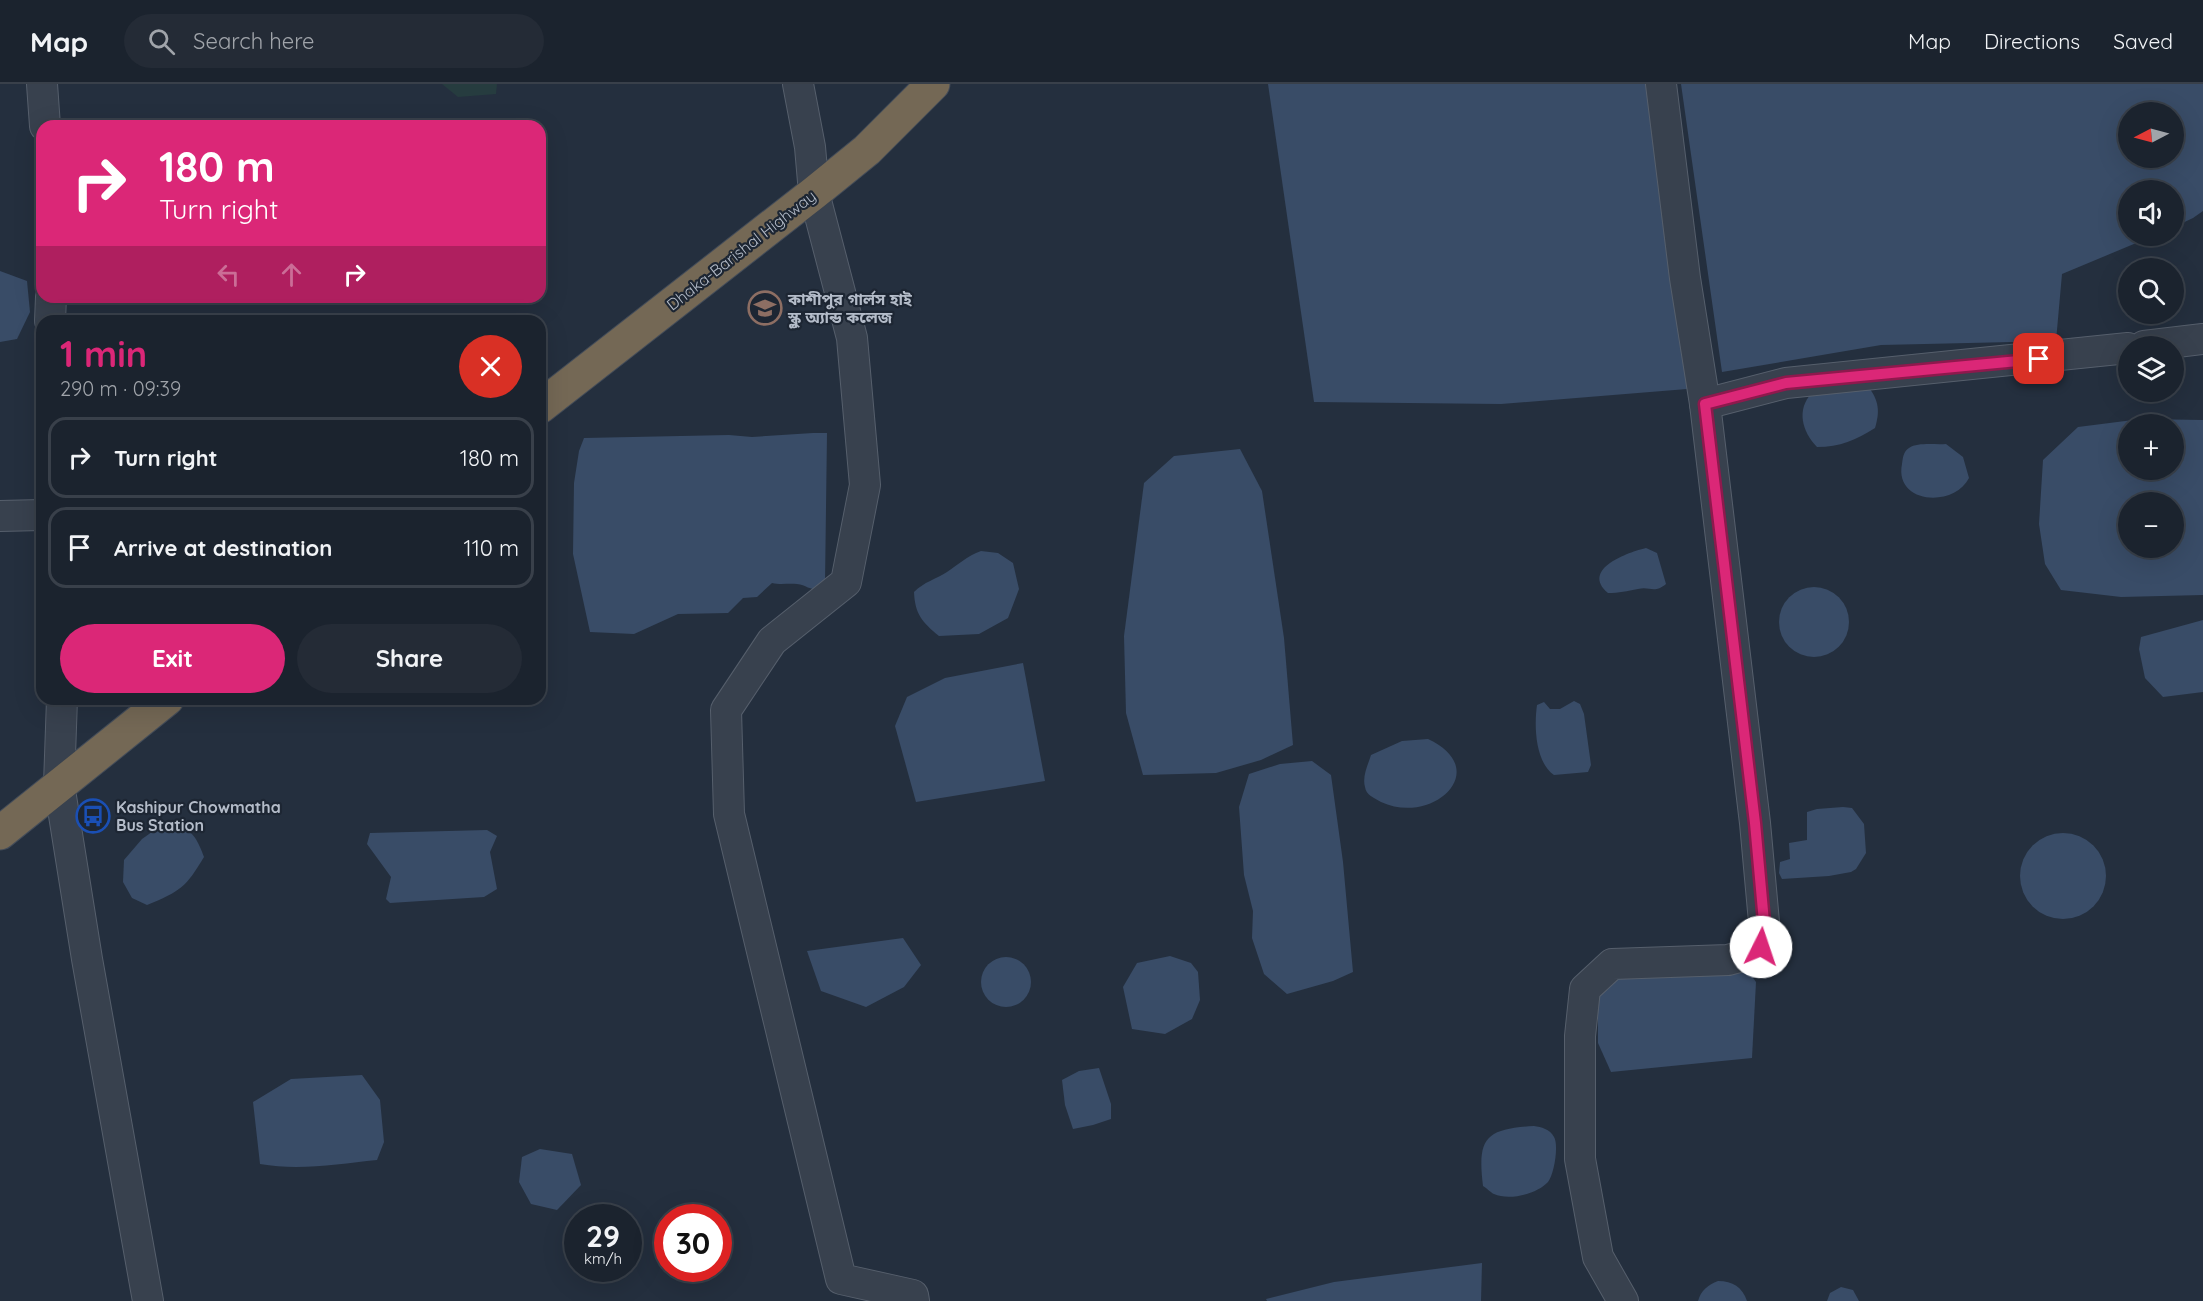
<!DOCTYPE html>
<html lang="en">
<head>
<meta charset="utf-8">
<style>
	body { margin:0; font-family:Quicksand,"Noto Sans Bengali",sans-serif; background:#242b36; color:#f1f3f6; height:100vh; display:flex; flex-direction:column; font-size:22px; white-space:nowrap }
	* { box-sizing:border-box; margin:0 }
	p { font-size:20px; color:#a0a4aa }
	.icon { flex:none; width:33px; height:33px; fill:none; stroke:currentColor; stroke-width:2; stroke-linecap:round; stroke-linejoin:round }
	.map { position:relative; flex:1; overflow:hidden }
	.sheet { position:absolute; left:36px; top:231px; width:510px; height:390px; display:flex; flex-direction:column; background:#1b232e; border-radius:18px; box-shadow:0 6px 24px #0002,0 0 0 2px #39404a }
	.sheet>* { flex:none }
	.hud { position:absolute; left:36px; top:36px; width:510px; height:183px; border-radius:18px; box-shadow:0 6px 24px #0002,0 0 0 2px #39404a; background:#db2777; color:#fff; overflow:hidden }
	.needle { width:39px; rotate:264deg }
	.tools { position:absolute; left:2118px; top:18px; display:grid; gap:12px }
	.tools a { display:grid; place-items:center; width:66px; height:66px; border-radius:50%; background:#1b232e; box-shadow:0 6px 24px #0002,0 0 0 2px #39404a; font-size:30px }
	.speed { position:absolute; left:564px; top:1120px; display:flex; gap:12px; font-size:30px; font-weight:700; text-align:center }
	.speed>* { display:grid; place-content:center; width:78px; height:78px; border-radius:50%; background:#1b232e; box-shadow:0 6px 24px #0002,0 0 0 2px #39404a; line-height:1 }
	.speed small { font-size:15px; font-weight:400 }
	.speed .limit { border:9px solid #d22; background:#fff; color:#111 }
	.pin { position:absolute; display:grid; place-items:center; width:51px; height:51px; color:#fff; margin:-26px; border-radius:12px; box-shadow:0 3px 9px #0006 }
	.me { position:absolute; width:66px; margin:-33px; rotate:4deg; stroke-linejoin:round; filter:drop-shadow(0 0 4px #0008) }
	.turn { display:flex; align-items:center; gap:21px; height:126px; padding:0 24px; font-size:27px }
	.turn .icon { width:78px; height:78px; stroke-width:2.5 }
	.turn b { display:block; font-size:42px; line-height:51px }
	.lanes { display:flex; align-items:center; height:57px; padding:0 24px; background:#0003; justify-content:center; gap:30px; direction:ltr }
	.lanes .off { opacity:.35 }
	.round { display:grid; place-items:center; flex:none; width:63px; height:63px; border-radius:32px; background:#242b36 }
	.headline { display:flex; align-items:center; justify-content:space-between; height:102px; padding:0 24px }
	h1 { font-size:36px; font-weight:700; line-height:45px; color:#db2777 }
	.primary-button { display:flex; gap:12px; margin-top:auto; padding:12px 24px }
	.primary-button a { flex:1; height:69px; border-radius:36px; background:#db2777; color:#fff; font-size:24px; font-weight:700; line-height:69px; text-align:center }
	.primary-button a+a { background:#242b36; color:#f1f3f6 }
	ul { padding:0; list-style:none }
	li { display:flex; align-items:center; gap:18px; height:81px; margin:0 12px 9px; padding:0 12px; border:3px solid #39404a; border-radius:18px }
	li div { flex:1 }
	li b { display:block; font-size:22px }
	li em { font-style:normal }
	header { display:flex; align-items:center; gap:36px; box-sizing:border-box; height:84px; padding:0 30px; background:#1b232e; border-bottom:2px solid #39404a }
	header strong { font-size:28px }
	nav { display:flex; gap:33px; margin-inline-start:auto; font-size:21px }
	.search { width:420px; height:54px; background:#242b36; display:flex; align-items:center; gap:15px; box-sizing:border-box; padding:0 21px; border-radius:33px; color:#a0a4aa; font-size:22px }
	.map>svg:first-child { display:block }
	.green { fill:#263c3f }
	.water { fill:#394c67; fill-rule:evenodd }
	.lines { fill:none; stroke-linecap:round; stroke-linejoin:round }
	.minor-casing { stroke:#565f6c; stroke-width:32 }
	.highway-casing { stroke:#434c59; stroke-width:35 }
	.minor { stroke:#38414e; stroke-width:30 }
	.highway { stroke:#746855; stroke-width:33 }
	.route-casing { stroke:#8e194d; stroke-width:15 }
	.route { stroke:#db2777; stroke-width:10 }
	.labels { text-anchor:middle; stroke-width:4.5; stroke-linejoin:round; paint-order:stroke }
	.street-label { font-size:16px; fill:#b4bcc9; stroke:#1d2633 }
	.poi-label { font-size:16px; font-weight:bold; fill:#b4bcc9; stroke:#1d2633; text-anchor:start }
</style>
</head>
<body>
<header>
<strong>Map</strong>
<div class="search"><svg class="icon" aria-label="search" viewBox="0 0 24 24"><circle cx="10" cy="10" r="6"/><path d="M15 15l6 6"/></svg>Search here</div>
<nav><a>Map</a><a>Directions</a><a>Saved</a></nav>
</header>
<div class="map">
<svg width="2203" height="1217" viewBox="0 0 2203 1217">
	<rect width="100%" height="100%" fill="#242f3e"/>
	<path class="green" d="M442,0H497L496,10L458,13Z"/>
	<g class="water">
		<path d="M1268,0H1650L1687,305L1501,320L1314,318Z"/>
		<path d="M1681,0H2203V127L2193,134L2174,143V106H2128V152H2153L2062,190L2056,257L1881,261L1722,288ZM2128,28H2174V74H2128Z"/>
		<path d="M0,187L27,197L30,228L17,255L0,258Z"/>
		<path d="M1868,302C1879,317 1880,327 1875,344C1856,356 1840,363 1817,363C1802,348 1796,325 1812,309Z"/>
		<path d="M2141,335L2203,336V511L2121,513L2061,506L2045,480L2039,440L2043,376L2078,343ZM2128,340H2174V386H2128ZM2128,418H2174V464H2128Z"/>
		<path d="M813,349H827L825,500L821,506C809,506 806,501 797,500C788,499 781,501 772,499L757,513L743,514L728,529L678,530L634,550L590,548L573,470L574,399L579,367L584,354L729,351L752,353Z"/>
		<path d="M1946,360L1963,373L1969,394C1954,424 1894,420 1902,380C1903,374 1903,368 1909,364C1918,358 1935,361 1946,360Z"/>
		<path d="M1240,365L1262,407L1284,554L1293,661L1261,676L1216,689L1143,691L1126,629L1124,552L1144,399L1174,372Z"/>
		<path d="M1646,464L1657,469L1666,500C1654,510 1650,502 1638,505C1627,507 1619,509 1608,509C1580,485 1629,468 1646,464Z"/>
		<path d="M981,467L998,469L1013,479L1019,505L1008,534L979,550L939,552C922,538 915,530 914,508C924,498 936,495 947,488C959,480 967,472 981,467Z"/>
		<circle cx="1814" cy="538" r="35"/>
		<path d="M2203,536V608L2163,613L2145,594L2139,565L2141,553Z"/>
		<path d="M1023,579L1045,697L916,718L895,642L907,613L945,594Z"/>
		<path d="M1574,617L1580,620L1584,630L1591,681L1588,688L1554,691C1535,678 1534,642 1537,621L1544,618L1550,625H1560Z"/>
		<path d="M1428,655C1494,686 1432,742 1381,718C1374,714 1366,711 1365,703C1362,692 1368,681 1371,671L1402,657Z"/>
		<path d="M1312,677L1331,691L1343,778L1353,888L1333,897L1287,910L1264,890L1252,854L1253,827L1244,791L1239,723L1249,690L1280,680Z"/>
		<path d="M1843,723L1852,724L1864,740L1866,769L1856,785L1851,788L1829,792L1782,795L1779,789L1780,778L1790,775L1789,759L1807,756V728L1817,725Z"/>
		<path d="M173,741C193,745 197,755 204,773C186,803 181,807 147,821L132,814L123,798L124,776L142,755L159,743Z"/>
		<path d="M487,746L497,752L490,768L497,805L484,813L390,819L386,815L391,793L367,760L370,749Z"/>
		<circle cx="2063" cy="792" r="43"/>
		<path d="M903,854L921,881L904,903L866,923L821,907L807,867Z"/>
		<path d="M1170,872L1191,879L1198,888L1200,916L1192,935L1165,950L1132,945L1123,903L1137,879Z"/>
		<circle cx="1006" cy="898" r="25"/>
		<path d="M1730,884L1748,887L1756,898L1752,974L1611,988L1598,959V909L1611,892Z"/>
		<path d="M1099,984L1111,1020V1035L1093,1041L1073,1045L1065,1021L1062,996L1079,987Z"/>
		<path d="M362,991L380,1016L384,1058L377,1076C338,1080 299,1087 260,1080L253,1018L291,995Z"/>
		<path d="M1534,1042C1541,1043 1550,1045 1554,1053C1559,1061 1554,1091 1548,1098C1537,1110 1509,1117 1494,1110C1491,1109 1487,1104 1483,1102C1477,1053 1486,1045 1534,1042Z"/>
		<path d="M540,1065L572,1070L581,1101L557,1126L531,1120L519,1098L522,1073Z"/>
		<path d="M1482,1179L1481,1217H1267L1266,1215L1334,1198Z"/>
		<path d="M1718,1197C1733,1197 1742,1203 1747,1217H1698C1701,1206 1708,1201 1718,1197Z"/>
		<path d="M1841,1203L1853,1206L1859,1217H1827L1830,1209Z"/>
	</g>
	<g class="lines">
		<g class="minor-casing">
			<g id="minor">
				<path d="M42,0L45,42"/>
				<path d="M798,0L810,63L814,109L852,254L865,401L846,498L772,557L726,626L729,730L841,1195L913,1211L914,1217"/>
				<path d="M50,237L51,213"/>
				<path d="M2144,262L2203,255"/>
				<path d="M1705,320L1786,299L2128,264"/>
				<path d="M0,432L42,431"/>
				<path d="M62,615L59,700L87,875L148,1217"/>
				<path d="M1623,1217L1598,1173L1580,1075V952L1585,905L1612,880L1728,876L1750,870L1761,863L1765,849L1755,739L1705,320L1685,194L1661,0"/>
			</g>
		</g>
		<g class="highway-casing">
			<g id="highway">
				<path d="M540,323L814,109L867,66L933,0"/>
				<path d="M0,749L167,615"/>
			</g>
		</g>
		<use href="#minor" class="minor"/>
		<use href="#highway" class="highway"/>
	</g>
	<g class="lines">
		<g class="route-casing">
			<path id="route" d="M1761,863L1765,849L1755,739L1705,320L1786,299L2039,275"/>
		</g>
		<use href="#route" class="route"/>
	</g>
	<defs>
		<g id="school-ring" transform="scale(1.725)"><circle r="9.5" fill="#1d2633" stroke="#8d6e63" stroke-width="1.5"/><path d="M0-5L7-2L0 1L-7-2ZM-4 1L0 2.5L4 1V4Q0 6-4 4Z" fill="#8d6e63"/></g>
		<g id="bus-ring" transform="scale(1.725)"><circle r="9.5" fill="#1d2633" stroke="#1a4fb4" stroke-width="1.5"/><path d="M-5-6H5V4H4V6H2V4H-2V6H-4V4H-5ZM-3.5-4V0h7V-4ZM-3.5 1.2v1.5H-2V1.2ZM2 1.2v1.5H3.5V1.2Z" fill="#1a4fb4"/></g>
	</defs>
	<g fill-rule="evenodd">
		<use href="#school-ring" x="765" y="224"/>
		<use href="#bus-ring" x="93" y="732"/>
	</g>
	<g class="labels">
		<g class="street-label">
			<text transform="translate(741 166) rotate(-38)" y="6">Dhaka-Barishal Highway</text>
		</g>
		<g class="poi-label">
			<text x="788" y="221">কাশীপুর গার্লস হাই<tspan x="788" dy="18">স্কুল অ্যান্ড কলেজ</tspan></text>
			<text x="116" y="729">Kashipur Chowmatha<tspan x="116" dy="18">Bus Station</tspan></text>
		</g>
	</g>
</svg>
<div class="tools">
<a><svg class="needle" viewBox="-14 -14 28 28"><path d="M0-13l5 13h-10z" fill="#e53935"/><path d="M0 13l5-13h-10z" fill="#a0a4aa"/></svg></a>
<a><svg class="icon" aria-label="sound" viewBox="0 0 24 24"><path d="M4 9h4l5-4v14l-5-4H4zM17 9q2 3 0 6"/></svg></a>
<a><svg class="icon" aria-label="search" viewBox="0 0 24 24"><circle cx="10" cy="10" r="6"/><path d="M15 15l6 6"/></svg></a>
<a><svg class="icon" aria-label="layers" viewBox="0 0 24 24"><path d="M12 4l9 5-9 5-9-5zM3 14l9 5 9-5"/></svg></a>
<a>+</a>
<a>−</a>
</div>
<div class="speed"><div>29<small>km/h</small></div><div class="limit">30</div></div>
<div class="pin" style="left:2039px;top:275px;background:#d93025"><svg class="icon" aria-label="arrive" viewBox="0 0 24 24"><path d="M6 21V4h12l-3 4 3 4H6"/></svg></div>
<svg class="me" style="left:1761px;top:863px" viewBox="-20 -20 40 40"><circle r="19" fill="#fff"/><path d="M0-13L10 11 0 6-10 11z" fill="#db2777"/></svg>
<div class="hud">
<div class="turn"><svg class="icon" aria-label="right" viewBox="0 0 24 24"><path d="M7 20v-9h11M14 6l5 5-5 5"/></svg><div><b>180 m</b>Turn right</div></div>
<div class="lanes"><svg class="icon off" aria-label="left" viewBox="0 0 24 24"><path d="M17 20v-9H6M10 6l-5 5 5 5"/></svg><svg class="icon off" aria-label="ahead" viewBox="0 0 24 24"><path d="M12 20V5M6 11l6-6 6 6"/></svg><svg class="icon" aria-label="right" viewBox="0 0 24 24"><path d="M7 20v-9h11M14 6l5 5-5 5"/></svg></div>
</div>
<section class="sheet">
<div class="headline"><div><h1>1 min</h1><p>290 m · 09:39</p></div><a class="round" style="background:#d93025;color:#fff"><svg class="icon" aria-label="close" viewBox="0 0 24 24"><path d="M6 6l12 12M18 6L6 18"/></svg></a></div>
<ul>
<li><svg class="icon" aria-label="right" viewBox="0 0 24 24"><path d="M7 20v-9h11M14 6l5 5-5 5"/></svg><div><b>Turn right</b></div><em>180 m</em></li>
<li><svg class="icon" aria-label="arrive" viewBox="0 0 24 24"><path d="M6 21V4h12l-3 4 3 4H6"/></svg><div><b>Arrive at destination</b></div><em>110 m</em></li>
</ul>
<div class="primary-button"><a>Exit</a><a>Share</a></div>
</section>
</div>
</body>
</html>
